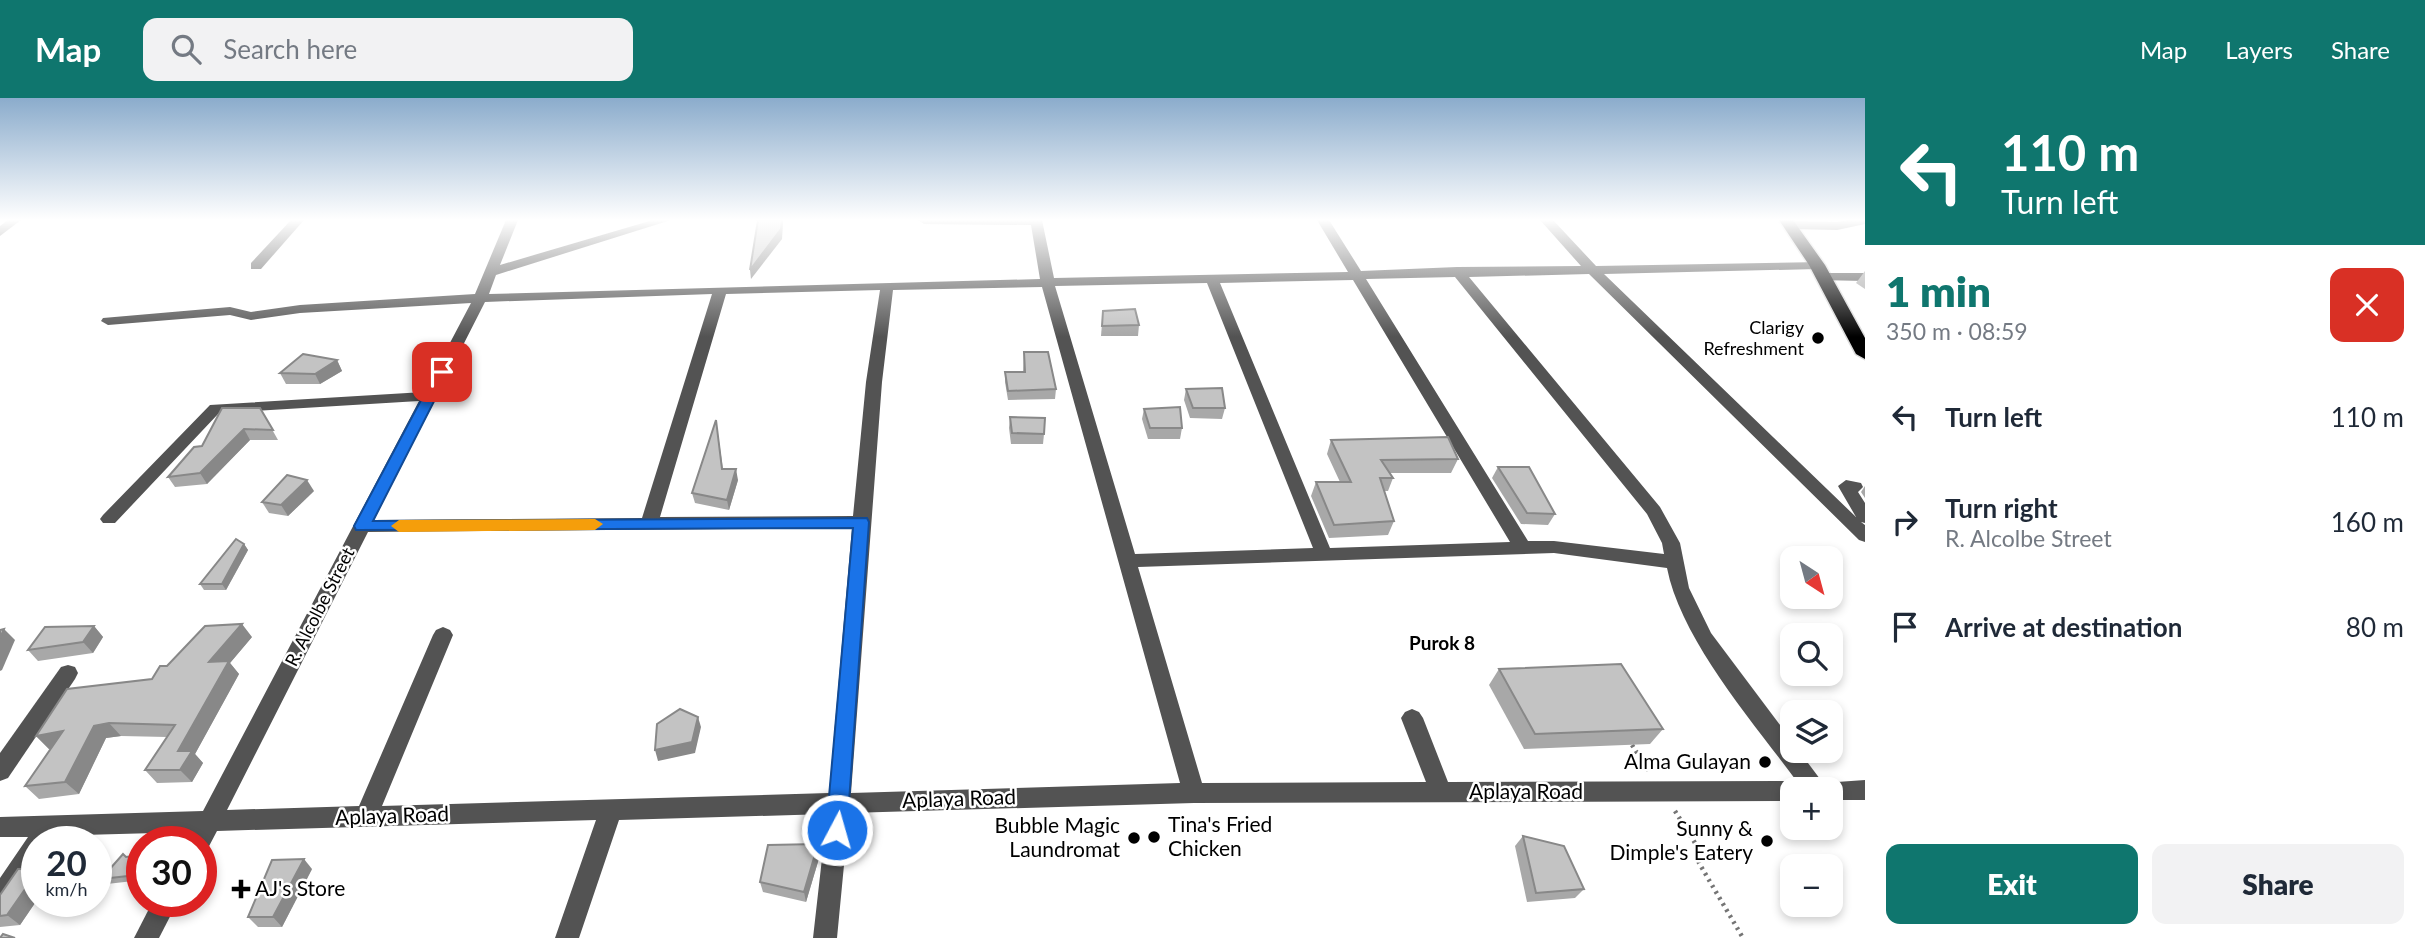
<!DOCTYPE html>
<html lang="en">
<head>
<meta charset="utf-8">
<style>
	body { margin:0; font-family:Lato,sans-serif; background:#f2f2f3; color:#1f2937; height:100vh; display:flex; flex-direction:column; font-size:26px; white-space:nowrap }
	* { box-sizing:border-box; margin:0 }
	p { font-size:23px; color:#747a83 }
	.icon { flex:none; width:38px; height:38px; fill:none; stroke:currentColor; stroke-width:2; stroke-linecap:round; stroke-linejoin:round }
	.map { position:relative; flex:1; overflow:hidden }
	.sheet { display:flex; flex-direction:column; background:#fff; width:560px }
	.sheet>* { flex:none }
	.guide { background:#0f766e; color:#fff; overflow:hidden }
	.needle { width:46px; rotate:144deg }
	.fabs { position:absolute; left:1780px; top:448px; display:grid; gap:14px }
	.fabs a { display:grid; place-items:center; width:63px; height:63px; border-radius:14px; background:#fff; box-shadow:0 4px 10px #0003; font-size:35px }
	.speed { position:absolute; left:21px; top:728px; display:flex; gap:14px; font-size:35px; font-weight:700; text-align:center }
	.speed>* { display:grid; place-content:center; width:91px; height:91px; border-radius:50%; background:#fff; box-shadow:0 4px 10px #0003; line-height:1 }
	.speed small { font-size:18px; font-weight:400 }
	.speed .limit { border:10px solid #d22; background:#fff; color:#111 }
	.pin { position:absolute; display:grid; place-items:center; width:60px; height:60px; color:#fff; margin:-30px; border-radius:14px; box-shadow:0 4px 10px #0006 }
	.me { position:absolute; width:77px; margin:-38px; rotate:6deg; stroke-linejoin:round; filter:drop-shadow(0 0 5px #0008) }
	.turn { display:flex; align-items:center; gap:24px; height:147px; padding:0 21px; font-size:32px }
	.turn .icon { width:91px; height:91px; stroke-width:2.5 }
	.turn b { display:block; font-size:49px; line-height:60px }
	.round { display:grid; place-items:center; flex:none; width:74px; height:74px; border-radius:14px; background:#f2f2f3 }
	.summary { display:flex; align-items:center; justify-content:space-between; height:119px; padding:0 21px }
	h1 { font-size:42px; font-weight:800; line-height:52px; color:#0f766e }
	.button { display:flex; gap:14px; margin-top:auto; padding:14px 21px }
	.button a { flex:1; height:80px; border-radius:14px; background:#0f766e; color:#fff; font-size:28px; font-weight:800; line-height:80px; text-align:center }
	.button a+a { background:#f2f2f3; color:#1f2937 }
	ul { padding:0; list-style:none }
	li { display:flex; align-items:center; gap:21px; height:105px; padding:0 21px }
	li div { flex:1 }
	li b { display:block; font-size:26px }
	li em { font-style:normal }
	header { display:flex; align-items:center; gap:42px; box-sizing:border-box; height:98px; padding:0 35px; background:#0f766e; color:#fff }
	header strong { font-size:33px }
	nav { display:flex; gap:38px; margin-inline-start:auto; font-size:24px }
	.search { width:490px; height:63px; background:#f2f2f3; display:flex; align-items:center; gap:18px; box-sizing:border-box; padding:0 24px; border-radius:14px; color:#747a83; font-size:26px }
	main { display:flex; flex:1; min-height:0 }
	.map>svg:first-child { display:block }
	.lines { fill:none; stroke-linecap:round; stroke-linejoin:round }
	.highway-casing { stroke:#dbdbdb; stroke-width:3 }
	.path { stroke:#757575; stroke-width:4.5; stroke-dasharray:2.5 4.5; stroke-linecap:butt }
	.minor { fill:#535353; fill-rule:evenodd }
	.highway { fill:#000; fill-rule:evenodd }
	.wall { fill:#a8a8a8 }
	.shaded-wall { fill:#888 }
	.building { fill:#c3c3c3; stroke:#888; stroke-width:2 }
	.route { fill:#1a73e8; stroke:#114b97; stroke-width:2 }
	.slow { fill:#f59e0b }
	.poi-dot { fill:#000; stroke:#fff; stroke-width:2.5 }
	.labels { text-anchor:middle; stroke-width:5; stroke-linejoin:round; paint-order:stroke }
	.poi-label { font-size:18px; fill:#000; stroke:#fff; text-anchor:end }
	.street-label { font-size:18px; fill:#000; stroke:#fff }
	.neighbourhood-label { font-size:19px; font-weight:bold; fill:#000; stroke:#fff }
	.near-poi-label { font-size:21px; fill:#000; stroke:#fff; text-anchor:end }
	.near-street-label { font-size:21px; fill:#000; stroke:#fff }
</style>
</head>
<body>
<header>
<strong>Map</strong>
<div class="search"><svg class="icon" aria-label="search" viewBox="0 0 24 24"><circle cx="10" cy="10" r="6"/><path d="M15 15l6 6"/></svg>Search here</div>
<nav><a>Map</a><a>Layers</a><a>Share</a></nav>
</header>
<main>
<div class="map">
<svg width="1865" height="840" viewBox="0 0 1865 840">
	<rect width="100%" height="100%" fill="#fff"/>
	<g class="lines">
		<g class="highway-casing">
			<path id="highway" d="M1779,122H1793L1825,167L1865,240V261L1856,256L1809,167Z"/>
		</g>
		<g class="path">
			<path d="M1632,647L1650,675"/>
			<path d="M1675,713L1695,745L1699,765L1743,840"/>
		</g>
		<g class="minor">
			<path d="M8,122H21L0,138V128Z"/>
			<path d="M291,122H304L261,171H251V165Z"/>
			<path d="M506,122H518L500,167L653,122H671L496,177L489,196L1040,181L1031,127L924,126L918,122H1042L1054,180L1348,174L1317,122H1329L1361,173L1457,169L1581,168L1540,122H1553L1596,168L1822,164V170L1817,171L1604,176L1856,419L1838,388L1846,382L1861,385L1863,389L1858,394L1865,405V425L1861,424L1865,427V444L1859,442L1589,176L1469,179L1660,409L1680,445L1689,490L1711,535L1792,643V653H1799L1823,685L1865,682V702H1830V691H1792V703L1194,705L849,715L837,840H813L827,716L619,722L579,840H555L596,722L217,733L207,752L201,754V744H187L192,734L46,738L48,744H37V766L9,809L0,813V780L28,739H0V719L203,713L419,303L219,315L115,425H103L100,421L103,417L210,307L424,294L471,205L300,215L251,222L230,217L108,227L101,223L103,220L230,209L251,214L300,207L475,196ZM1455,179L1647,416L1662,445L1664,456L1554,443H1528L1366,181ZM1353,182L1510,444L1330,450L1220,185ZM1207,185L1313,450L1135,456L1055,188ZM1042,189L1180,685L851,695L882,284L893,192ZM880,192L866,284L853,418L660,419L726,196ZM712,196L642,420L374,422L485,204ZM852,430L829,695L382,708L453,537L450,532L443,529L436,532L433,537L359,708L227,712L368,434ZM1554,455L1667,470C1681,542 1754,625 1798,685L1792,683L1448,684L1423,620L1419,614L1412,611L1405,614L1401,620L1426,684L1202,685L1138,469Z"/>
			<path d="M1849,122H1865V126L1837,132L1790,131L1784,127L1790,123L1837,124Z"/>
			<path d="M1823,175H1865V183L1818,182L1816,179Z"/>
			<path d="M68,567L75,569L78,575L75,581L8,680L0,683V655L61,569Z"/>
			<path d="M153,803H178L159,840H134Z"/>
		</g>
		<use href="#highway" class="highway"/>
	</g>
	<g class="wall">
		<path d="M1865,173V191L1856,185Z"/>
		<path d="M1103,213L1139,227L1138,238H1101Z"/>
		<path d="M1024,254L1056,291L1055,301L1008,302L1005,284V274H1023Z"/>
		<path d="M337,262L342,273L320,286H286L280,275Z"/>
		<path d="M1186,291L1225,310L1222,321L1190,320L1184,302Z"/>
		<path d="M260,310L278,342H250L207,386L175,389L168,379Z"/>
		<path d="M1144,311L1182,330L1180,341H1148L1142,321Z"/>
		<path d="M1010,319L1044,336L1043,346H1011L1009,330Z"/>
		<path d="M716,322L723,371L738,382L729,412L695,405L692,395Z"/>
		<path d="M1331,342L1458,361L1451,375H1390L1393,380L1388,393H1384L1394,423L1388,437L1329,440L1311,398L1316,384H1340L1327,356Z"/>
		<path d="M1498,369L1555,416L1548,427L1521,426L1492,380Z"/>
		<path d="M1865,388V400L1861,394Z"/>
		<path d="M314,393L288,418L269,415L262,404Z"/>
		<path d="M244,446L248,452L226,492H204L200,486Z"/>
		<path d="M94,528L103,539L93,555L38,563L28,552Z"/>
		<path d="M252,539L230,565L239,576L195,656L203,665L192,684L157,685L145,672L167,639L121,638L106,640L79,696L39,701L25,688L52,650L49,651L36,638L152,581L167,568Z"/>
		<path d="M1499,571L1663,631L1650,646L1524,651L1489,587Z"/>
		<path d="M1523,738L1584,791L1575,800L1527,804L1515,748Z"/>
		<path d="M142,757V782L107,786L101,781L126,759Z"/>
		<path d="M820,757L806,804L763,794L760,784Z"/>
		<path d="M37,770V802L20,827L0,829V797Z"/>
		<path d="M312,771L282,829H258L248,819Z"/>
	</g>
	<g class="shaded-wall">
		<path d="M782,122H783V126L782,141L751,181L750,172Z"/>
		<path d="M337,262L342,273L320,286L315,276Z"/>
		<path d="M244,331L250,342L207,386L200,375Z"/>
		<path d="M736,371L738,382L729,412L727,402Z"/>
		<path d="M307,382L314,393L288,418L281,407Z"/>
		<path d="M244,446L248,452L226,492L222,486Z"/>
		<path d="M242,526L252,539L230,565L239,576L195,656L203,665L192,684L180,672L178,653L209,564Z"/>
		<path d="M94,528L103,539L93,555L83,544Z"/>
		<path d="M4,531L15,542L2,572L0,573V540Z"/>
		<path d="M698,619L701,629L695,655L658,663L655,652Z"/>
		<path d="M109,625L121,638L106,640L79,696L65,684L94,628Z"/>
		<path d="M63,633L76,646L49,651L36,638Z"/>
		<path d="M818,746L820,757L806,804L804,794Z"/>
		<path d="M304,761L312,771L282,829L273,819Z"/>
		<path d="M142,770V781L137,777Z"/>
		<path d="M37,774V802L20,827L7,817Z"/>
	</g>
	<g class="building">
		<path d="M758,122H782L781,131L750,172Z"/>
		<path d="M1135,211L1139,227L1102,228L1103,213Z"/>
		<path d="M1024,254H1048L1056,291L1008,293L1005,274H1025Z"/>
		<path d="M303,256L337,262L315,276L280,275Z"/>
		<path d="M1222,290L1225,310H1193L1186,291Z"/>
		<path d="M1180,309L1182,330H1150L1144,311Z"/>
		<path d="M222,310H260L273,332L244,331L200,375L168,379L194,349L202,348Z"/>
		<path d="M1010,319L1045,320L1044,336L1012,335Z"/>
		<path d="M716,322L722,371H736L727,402L692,395Z"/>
		<path d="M1448,339L1458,361L1381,362L1393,380H1380L1394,423L1334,427L1316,384H1351L1331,342Z"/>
		<path d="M1498,369H1529L1555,416L1527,415Z"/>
		<path d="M287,377L307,382L281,407L262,404Z"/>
		<path d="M236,441L244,446L222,486H200Z"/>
		<path d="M242,526L209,564L229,563L178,653H192L180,672H145L175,627L109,625L94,628L65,684L25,688L63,633L36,638L67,591L152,581L160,568H167L205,528Z"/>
		<path d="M94,528L83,544L28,552L45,529Z"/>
		<path d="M4,531L0,540V532Z"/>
		<path d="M1621,566L1663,631L1535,636L1499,571Z"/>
		<path d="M680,611L698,619L692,644L655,652L657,626Z"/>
		<path d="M1523,738L1564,748L1584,791L1536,795Z"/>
		<path d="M818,746L804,794L760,784L768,747Z"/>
		<path d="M123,756L126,759L142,757V770L137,777L101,781Z"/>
		<path d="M304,761L273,819H248L272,762Z"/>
		<path d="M37,770V774L7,817L0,818V797L18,771Z"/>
		<path d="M3,836L15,840H0Z"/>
	</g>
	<linearGradient id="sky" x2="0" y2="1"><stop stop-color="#8baccc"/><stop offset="0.51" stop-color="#fff"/><stop offset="1" stop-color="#fff" stop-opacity="0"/></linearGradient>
	<rect width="1865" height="239" fill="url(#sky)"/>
	<path class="route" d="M442,270L449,274L373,423L867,420L869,424L847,732L844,739L837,742L829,739L826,732L853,430L356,432L354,428L436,274Z"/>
	<path class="slow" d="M595,421L603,426L595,432L399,434L391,428L399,422Z"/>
	<g class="poi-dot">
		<circle cx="1818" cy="240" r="7"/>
		<circle cx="1765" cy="664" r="7"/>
		<circle cx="1154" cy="739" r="7"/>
		<circle cx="1134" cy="740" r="7"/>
		<circle cx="1767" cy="743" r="7"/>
		<path d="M237.5 780.5h7v7h7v7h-7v7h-7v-7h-7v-7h7z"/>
	</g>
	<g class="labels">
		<g class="poi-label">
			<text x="1804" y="236">Clarigy<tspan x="1804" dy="21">Refreshment</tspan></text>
		</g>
		<g class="street-label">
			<text transform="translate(320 509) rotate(-63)" y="6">R. Alcolbe Street</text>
		</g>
		<g class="neighbourhood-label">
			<text x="1442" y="552">Purok 8</text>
		</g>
		<g class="near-poi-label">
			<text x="1751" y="671">Alma Gulayan</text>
			<text x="1168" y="734" text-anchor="start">Tina's Fried<tspan x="1168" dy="24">Chicken</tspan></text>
			<text x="1120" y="735">Bubble Magic<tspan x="1120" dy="24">Laundromat</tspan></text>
			<text x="1753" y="738">Sunny &amp;<tspan x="1753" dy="24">Dimple's Eatery</tspan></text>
			<text x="255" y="798" text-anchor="start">AJ's Store</text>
		</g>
		<g class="near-street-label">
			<text x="1526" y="701">Aplaya Road</text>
			<text transform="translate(959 701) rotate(-2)" y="7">Aplaya Road</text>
			<text transform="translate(392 718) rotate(-2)" y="7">Aplaya Road</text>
		</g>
	</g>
</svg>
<div class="fabs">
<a><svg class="needle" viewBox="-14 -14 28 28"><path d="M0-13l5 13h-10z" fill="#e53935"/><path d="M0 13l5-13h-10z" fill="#747a83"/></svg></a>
<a><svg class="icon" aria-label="search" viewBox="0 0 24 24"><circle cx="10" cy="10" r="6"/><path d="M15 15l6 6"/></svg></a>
<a><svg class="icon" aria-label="layers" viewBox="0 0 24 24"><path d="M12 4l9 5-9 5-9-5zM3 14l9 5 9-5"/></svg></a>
<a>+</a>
<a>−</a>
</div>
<div class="speed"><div>20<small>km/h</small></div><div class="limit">30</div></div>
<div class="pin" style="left:442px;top:274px;background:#d93025"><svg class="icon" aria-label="arrive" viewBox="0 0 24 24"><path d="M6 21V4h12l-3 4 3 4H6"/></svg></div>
<svg class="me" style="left:837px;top:732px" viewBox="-20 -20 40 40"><circle r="17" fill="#1a73e8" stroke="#fff" stroke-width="3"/><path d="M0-11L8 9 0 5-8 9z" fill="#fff"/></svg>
</div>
<section class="sheet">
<div class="guide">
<div class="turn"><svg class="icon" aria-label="left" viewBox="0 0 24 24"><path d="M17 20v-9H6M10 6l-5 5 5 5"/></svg><div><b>110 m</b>Turn left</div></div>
</div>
<div class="summary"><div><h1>1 min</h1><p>350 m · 08:59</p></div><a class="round" style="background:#d93025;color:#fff"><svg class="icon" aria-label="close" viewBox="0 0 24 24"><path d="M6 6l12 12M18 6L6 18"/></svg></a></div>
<ul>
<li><svg class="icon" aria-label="left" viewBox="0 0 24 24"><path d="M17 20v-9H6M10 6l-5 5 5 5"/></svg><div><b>Turn left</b></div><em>110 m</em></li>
<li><svg class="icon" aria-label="right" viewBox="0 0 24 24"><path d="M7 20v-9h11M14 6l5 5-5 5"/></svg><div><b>Turn right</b><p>R. Alcolbe Street</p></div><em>160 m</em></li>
<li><svg class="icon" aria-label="arrive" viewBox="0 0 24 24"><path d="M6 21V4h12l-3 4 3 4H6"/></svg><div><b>Arrive at destination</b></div><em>80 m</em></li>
</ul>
<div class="button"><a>Exit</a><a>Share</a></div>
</section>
</main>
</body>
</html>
